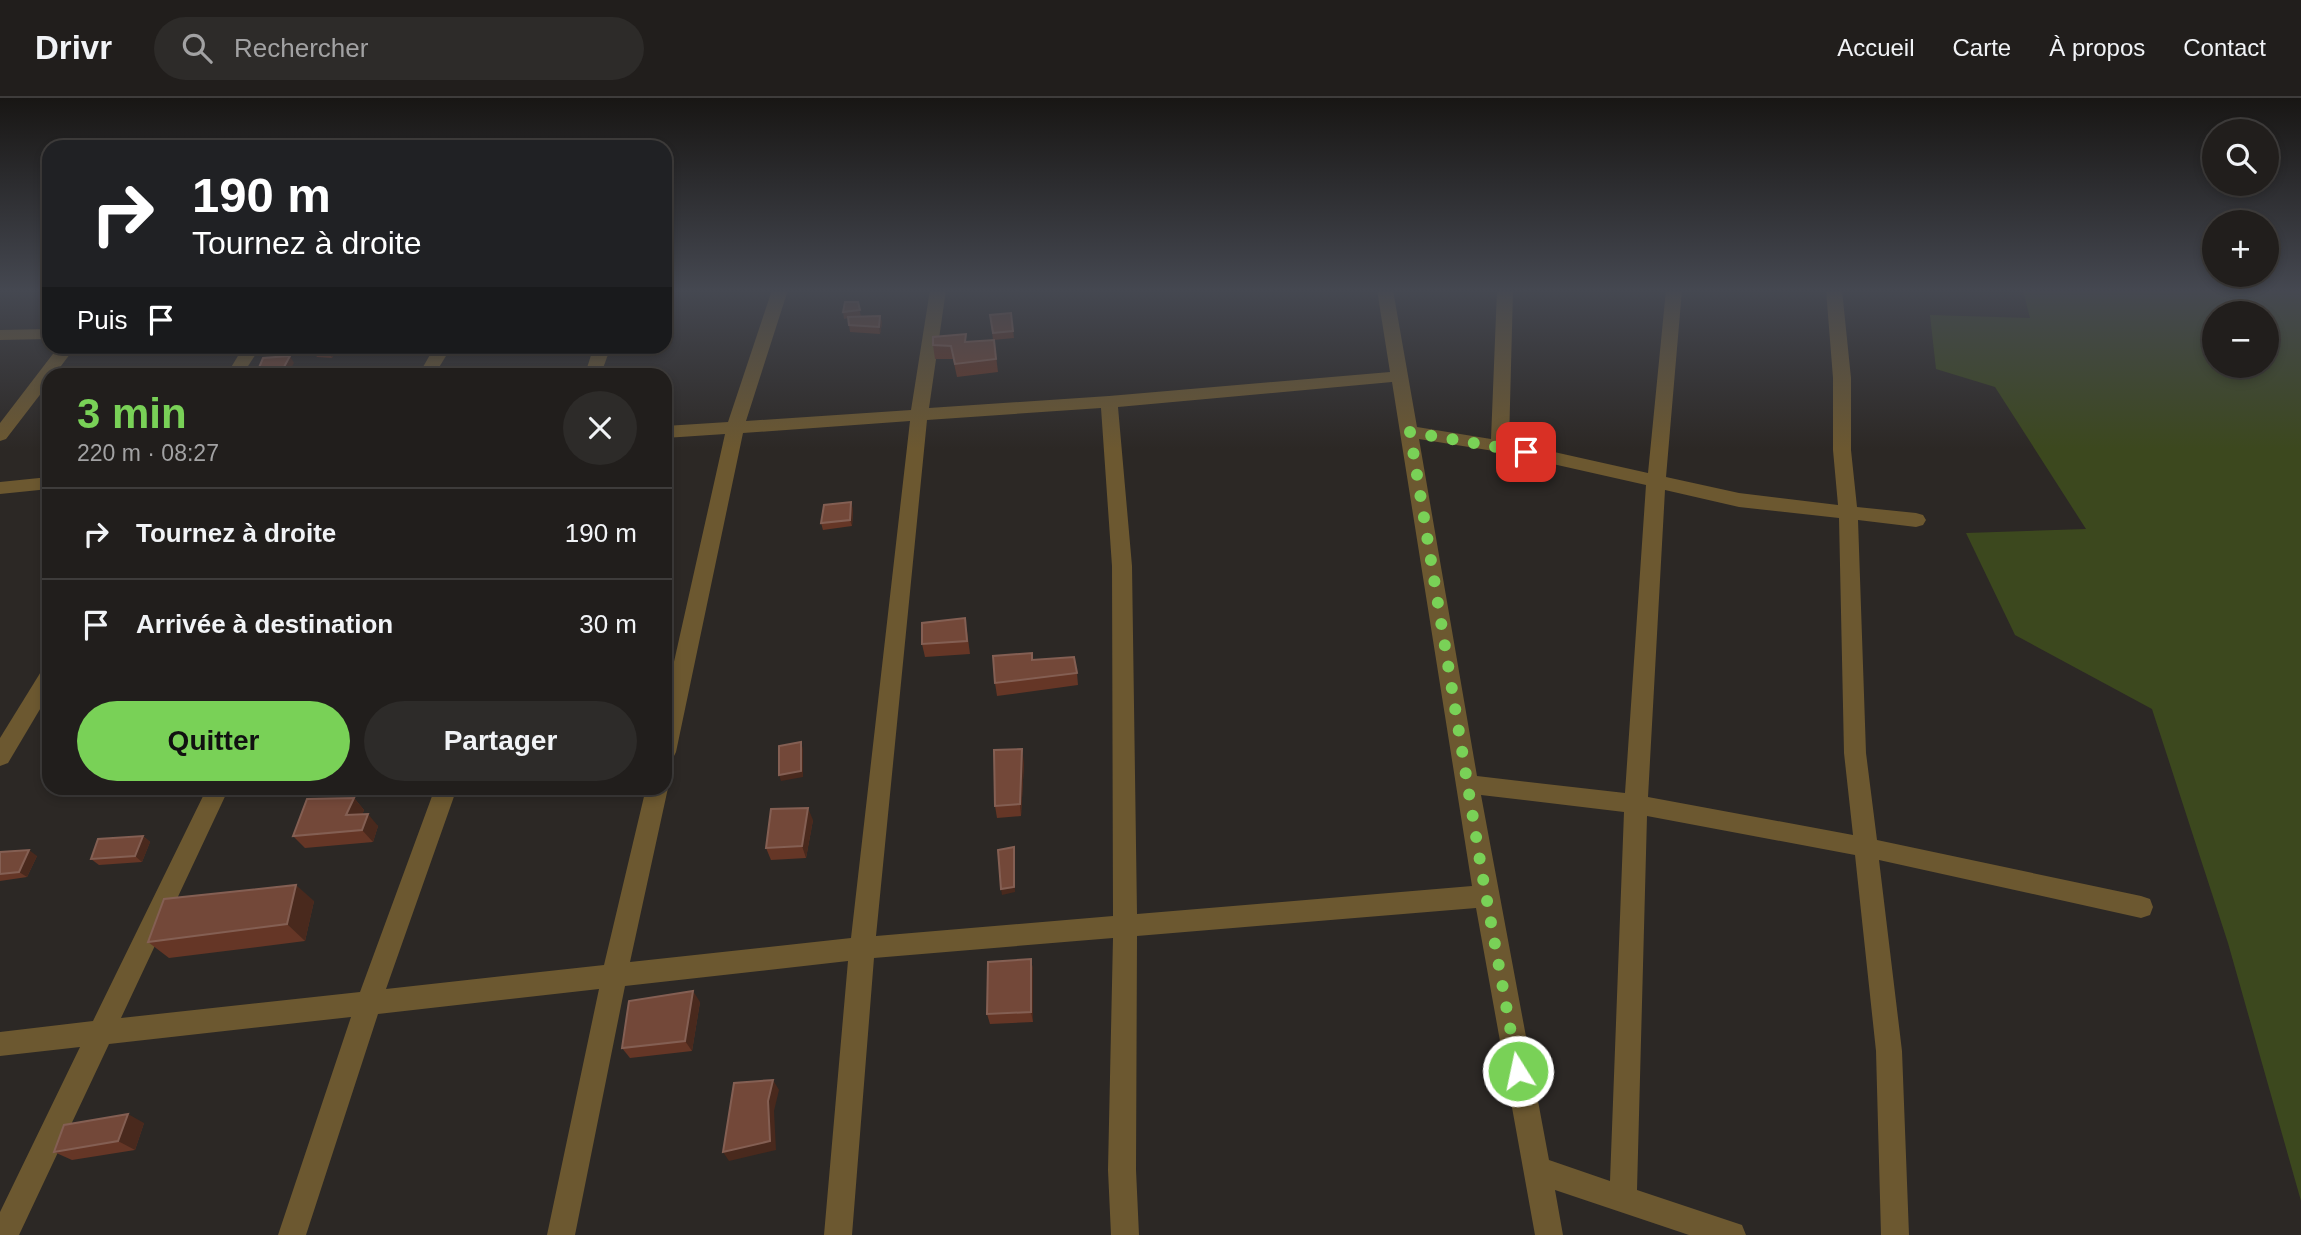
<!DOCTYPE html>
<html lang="fr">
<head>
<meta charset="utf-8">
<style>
	body { margin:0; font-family:Helvetica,sans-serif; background:#2d2b29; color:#f1f3f6; height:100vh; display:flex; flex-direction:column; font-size:26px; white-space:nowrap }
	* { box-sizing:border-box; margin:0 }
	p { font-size:23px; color:#a2a2a3 }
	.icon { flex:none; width:38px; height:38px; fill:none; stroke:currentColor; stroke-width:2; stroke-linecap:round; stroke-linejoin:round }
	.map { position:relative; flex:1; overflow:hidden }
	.side { position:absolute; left:42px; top:270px; width:630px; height:427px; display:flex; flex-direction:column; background:#211e1c; border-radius:21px; box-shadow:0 4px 10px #0003,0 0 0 2px #3e3c3b }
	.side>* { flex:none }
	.top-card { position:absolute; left:42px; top:42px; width:630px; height:214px; border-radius:21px; box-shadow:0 4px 10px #0003,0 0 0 2px #3e3c3b; background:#202124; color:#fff; overflow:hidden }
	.controls { position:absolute; left:2202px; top:21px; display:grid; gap:14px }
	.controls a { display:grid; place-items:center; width:77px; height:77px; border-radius:50%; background:#211e1c; box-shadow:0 4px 10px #0003,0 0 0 2px #3e3c3b; font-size:35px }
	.pin { position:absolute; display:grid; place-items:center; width:60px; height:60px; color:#fff; margin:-30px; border-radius:14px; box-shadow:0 4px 10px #0006 }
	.me { position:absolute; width:77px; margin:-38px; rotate:350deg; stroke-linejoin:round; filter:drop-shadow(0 0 5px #0008) }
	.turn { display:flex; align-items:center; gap:24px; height:147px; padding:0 35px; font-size:32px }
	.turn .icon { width:91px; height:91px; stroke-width:2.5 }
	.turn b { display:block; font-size:49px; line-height:60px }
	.then { display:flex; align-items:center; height:66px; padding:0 35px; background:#0003; gap:14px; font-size:26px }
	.round { display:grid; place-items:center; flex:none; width:74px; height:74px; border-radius:37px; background:#2d2b29 }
	.overview { display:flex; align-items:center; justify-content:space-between; height:119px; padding:0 35px }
	h1 { font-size:42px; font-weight:600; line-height:52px; color:#79d157 }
	.cta { display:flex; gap:14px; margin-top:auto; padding:14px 35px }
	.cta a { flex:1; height:80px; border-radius:42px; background:#79d157; color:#111; font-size:28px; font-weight:600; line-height:80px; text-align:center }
	.cta a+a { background:#2d2b29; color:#f1f3f6 }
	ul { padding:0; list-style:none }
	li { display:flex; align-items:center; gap:21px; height:91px; padding:0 35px; border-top:2px solid #3e3c3b }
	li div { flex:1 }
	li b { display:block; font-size:26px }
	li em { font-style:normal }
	header { display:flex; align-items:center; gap:42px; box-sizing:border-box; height:98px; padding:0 35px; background:#211e1c; border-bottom:2px solid #3e3c3b }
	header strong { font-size:33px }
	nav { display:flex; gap:38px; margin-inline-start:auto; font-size:24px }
	.search { width:490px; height:63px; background:#2d2b29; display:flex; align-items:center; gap:18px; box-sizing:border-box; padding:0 24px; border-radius:38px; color:#a2a2a3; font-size:26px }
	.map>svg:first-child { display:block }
	.green { fill:#3c481e; fill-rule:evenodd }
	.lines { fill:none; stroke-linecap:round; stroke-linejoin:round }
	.minor { fill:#6c5830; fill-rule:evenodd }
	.wall { fill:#653626 }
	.shaded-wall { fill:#49291d }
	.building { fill:#734839; stroke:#845f53; stroke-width:2 }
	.route { stroke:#79d157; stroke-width:12; stroke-dasharray:0 21.6 }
</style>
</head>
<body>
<header>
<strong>Drivr</strong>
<div class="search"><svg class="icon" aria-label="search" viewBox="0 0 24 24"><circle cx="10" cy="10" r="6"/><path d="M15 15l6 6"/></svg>Rechercher</div>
<nav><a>Accueil</a><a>Carte</a><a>À propos</a><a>Contact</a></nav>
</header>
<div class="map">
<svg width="2301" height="1137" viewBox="0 0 2301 1137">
	<rect width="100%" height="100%" fill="#2c2825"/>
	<path class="green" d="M2023,192H2301V1103L2228,845L2152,611L2015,537L1966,435L2086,431L1995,289L1936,271L1930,217L2030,220ZM2214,215H2266V268H2214Z"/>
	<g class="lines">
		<g class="minor">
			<path d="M772,192H788L746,323L911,312L930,192H946L929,310L1109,298L1390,274L1377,192H1393L1417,329L1491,341L1497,192H1513L1509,344L1648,375L1666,192H1682L1666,379L1739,395L1838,407L1833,352V280L1826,192H1842L1851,280V352L1857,409L1916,415L1923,417L1926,422L1923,427L1916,429L1858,422L1866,655L1877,742L2141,798L2150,801L2153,809L2150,817L2141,820L1879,762L1902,953L1909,1137H1881L1876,953L1855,757L1647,718L1637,1092L1742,1127L1746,1137H1689L1555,1092L1563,1137H1535L1476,810L1137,838L1136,1072L1139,1137H1111L1108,1072L1113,840L874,860L852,1137H824L848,863L625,888L575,1137H547L599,891L378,916L306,1137H278L351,919L109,946L19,1137H0V1114L80,949L0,958V934L93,923L207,690H229L121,920L360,894L435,690H457L386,891L604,867L646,690H665V683L668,690L630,864L851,840L910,323L743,335L676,654L673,660L665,663V604L725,336L665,340V328L728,324ZM1392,284L1472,788L1137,816L1132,468L1118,309ZM1101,310L1112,468L1113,818L876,838L927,322ZM1419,341L1500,354L1646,387L1625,695L1477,678ZM1665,392L1739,409L1839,420L1844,655L1853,737L1648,699ZM1481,697L1624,714L1610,1083L1549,1062Z"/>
			<path d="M49,231V241L0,242V232Z"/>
			<path d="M59,248H76L55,276H49V285L6,341L0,343V325Z"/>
			<path d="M244,248H261L243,276H227Z"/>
			<path d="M435,248H452L435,276H419Z"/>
			<path d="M594,248H611L601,276H585Z"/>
			<path d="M49,379V391L0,396V384Z"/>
			<path d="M49,570V596L8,665L0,668V640L42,572Z"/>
		</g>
	</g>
	<g class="wall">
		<path d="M858,204L861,219L880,218L882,225L880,236L850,234L848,220L844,221L843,214Z"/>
		<path d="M1011,215L1014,240L993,242L990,217Z"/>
		<path d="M994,242L998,274L957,279L953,261H935L933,247Z"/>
		<path d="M315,248H337L332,260L317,259L313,253Z"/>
		<path d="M853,411L852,428L823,432L821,425Z"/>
		<path d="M967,533L970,556L925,559L922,546Z"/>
		<path d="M1032,555L1033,562L1077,575L1078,587L997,598L995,585Z"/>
		<path d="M1024,664L1021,718L997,720L995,708Z"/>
		<path d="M354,700L364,712L362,717L378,728L373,744L305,750L293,738Z"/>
		<path d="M813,722L806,760L771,762L766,750Z"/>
		<path d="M143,738L150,744L142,764L99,767L91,761Z"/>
		<path d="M0,754L37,758L27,779L0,783Z"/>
		<path d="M314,803L305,843L169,860L148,844Z"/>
		<path d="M1031,861L1033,872V924L990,926L987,916Z"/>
		<path d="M700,904L692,953L630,960L622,950Z"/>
		<path d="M144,1025L135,1052L72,1062L54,1054Z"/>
	</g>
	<g class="shaded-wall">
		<path d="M880,218L882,225L880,236L879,229Z"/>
		<path d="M330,248H337L332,260L328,253Z"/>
		<path d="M290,258L294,265L288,275L261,276L258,272Z"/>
		<path d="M851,404L853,411L852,428L850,422Z"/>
		<path d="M801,644L803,651V679L781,683L779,677Z"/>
		<path d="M1022,651L1024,664L1021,718L1020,706Z"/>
		<path d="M354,700L364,712L357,729L346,717Z"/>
		<path d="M808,710L813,722L806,760L802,748Z"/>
		<path d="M368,716L378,728L373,744L362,732Z"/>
		<path d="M143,738L150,744L142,764L135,758Z"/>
		<path d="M1014,749L1015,794L1002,797L1001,791Z"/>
		<path d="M29,752L37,758L27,779L19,774Z"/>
		<path d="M296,787L314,803L305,843L287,826Z"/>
		<path d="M1031,861L1033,872V924L1031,914Z"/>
		<path d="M693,893L700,904L692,953L685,943Z"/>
		<path d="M773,982L779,992L774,1013L776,1052L729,1063L723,1054L768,1003Z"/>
		<path d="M128,1016L144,1025L135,1052L118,1043Z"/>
	</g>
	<g class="building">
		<path d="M845,204H858L860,212L843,214Z"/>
		<path d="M1011,215L1013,233L993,235L990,217Z"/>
		<path d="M880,218L879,229L849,227L848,219Z"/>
		<path d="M966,236L965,244L994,242L996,261L955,266L951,248L933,247V239Z"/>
		<path d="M315,248H330L328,253H313Z"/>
		<path d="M290,258L284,269L258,272L263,260Z"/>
		<path d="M851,404L850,422L821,425L824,407Z"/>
		<path d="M965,520L967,543L922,546V525Z"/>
		<path d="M1032,555V562L1074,559L1077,575L995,585L993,558Z"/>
		<path d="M801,644V673L779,677V648Z"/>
		<path d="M1022,651L1020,706L995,708L994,652Z"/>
		<path d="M354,700L346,717L368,716L362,732L293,738L307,701Z"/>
		<path d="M808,710L802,748L766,750L771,711Z"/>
		<path d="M143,738L135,758L91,761L98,741Z"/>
		<path d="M1014,749V789L1001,791L998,752Z"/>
		<path d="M29,752L19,774L0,776V754Z"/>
		<path d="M296,787L287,826L148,844L164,801Z"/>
		<path d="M1031,861V914L987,916L988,864Z"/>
		<path d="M693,893L685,943L622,950L629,903Z"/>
		<path d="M773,982L768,1003L770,1043L723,1054L734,985Z"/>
		<path d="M128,1016L118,1043L54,1054L64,1027Z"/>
	</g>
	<linearGradient id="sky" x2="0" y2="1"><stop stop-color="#181614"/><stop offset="0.55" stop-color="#454851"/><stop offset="1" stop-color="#454851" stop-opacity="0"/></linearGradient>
	<rect width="2301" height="351" fill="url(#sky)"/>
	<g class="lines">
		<path class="route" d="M1518,973L1482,775L1410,334L1526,354"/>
	</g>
</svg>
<div class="controls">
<a><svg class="icon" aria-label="search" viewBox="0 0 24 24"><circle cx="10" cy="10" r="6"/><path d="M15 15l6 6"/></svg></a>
<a>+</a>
<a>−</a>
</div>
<div class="pin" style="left:1526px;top:354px;background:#d93025"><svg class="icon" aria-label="arrive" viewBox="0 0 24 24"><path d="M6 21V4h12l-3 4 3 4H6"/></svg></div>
<svg class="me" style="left:1518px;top:973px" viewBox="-20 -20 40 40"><circle r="17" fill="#79d157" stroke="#fff" stroke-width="3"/><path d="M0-11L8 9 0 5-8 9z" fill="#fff"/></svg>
<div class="top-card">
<div class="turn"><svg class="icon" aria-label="right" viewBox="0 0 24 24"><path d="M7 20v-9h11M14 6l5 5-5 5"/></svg><div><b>190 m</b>Tournez à droite</div></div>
<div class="then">Puis<svg class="icon" aria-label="arrive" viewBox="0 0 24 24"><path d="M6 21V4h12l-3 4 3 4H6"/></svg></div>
</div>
<section class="side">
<div class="overview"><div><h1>3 min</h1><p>220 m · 08:27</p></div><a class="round"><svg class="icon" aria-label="close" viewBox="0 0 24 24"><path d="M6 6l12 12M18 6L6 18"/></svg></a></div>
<ul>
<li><svg class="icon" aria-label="right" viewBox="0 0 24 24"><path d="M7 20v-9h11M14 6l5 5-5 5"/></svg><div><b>Tournez à droite</b></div><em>190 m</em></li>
<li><svg class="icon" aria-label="arrive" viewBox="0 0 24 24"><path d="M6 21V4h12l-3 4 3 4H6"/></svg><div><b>Arrivée à destination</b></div><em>30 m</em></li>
</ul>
<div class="cta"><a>Quitter</a><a>Partager</a></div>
</section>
</div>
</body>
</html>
